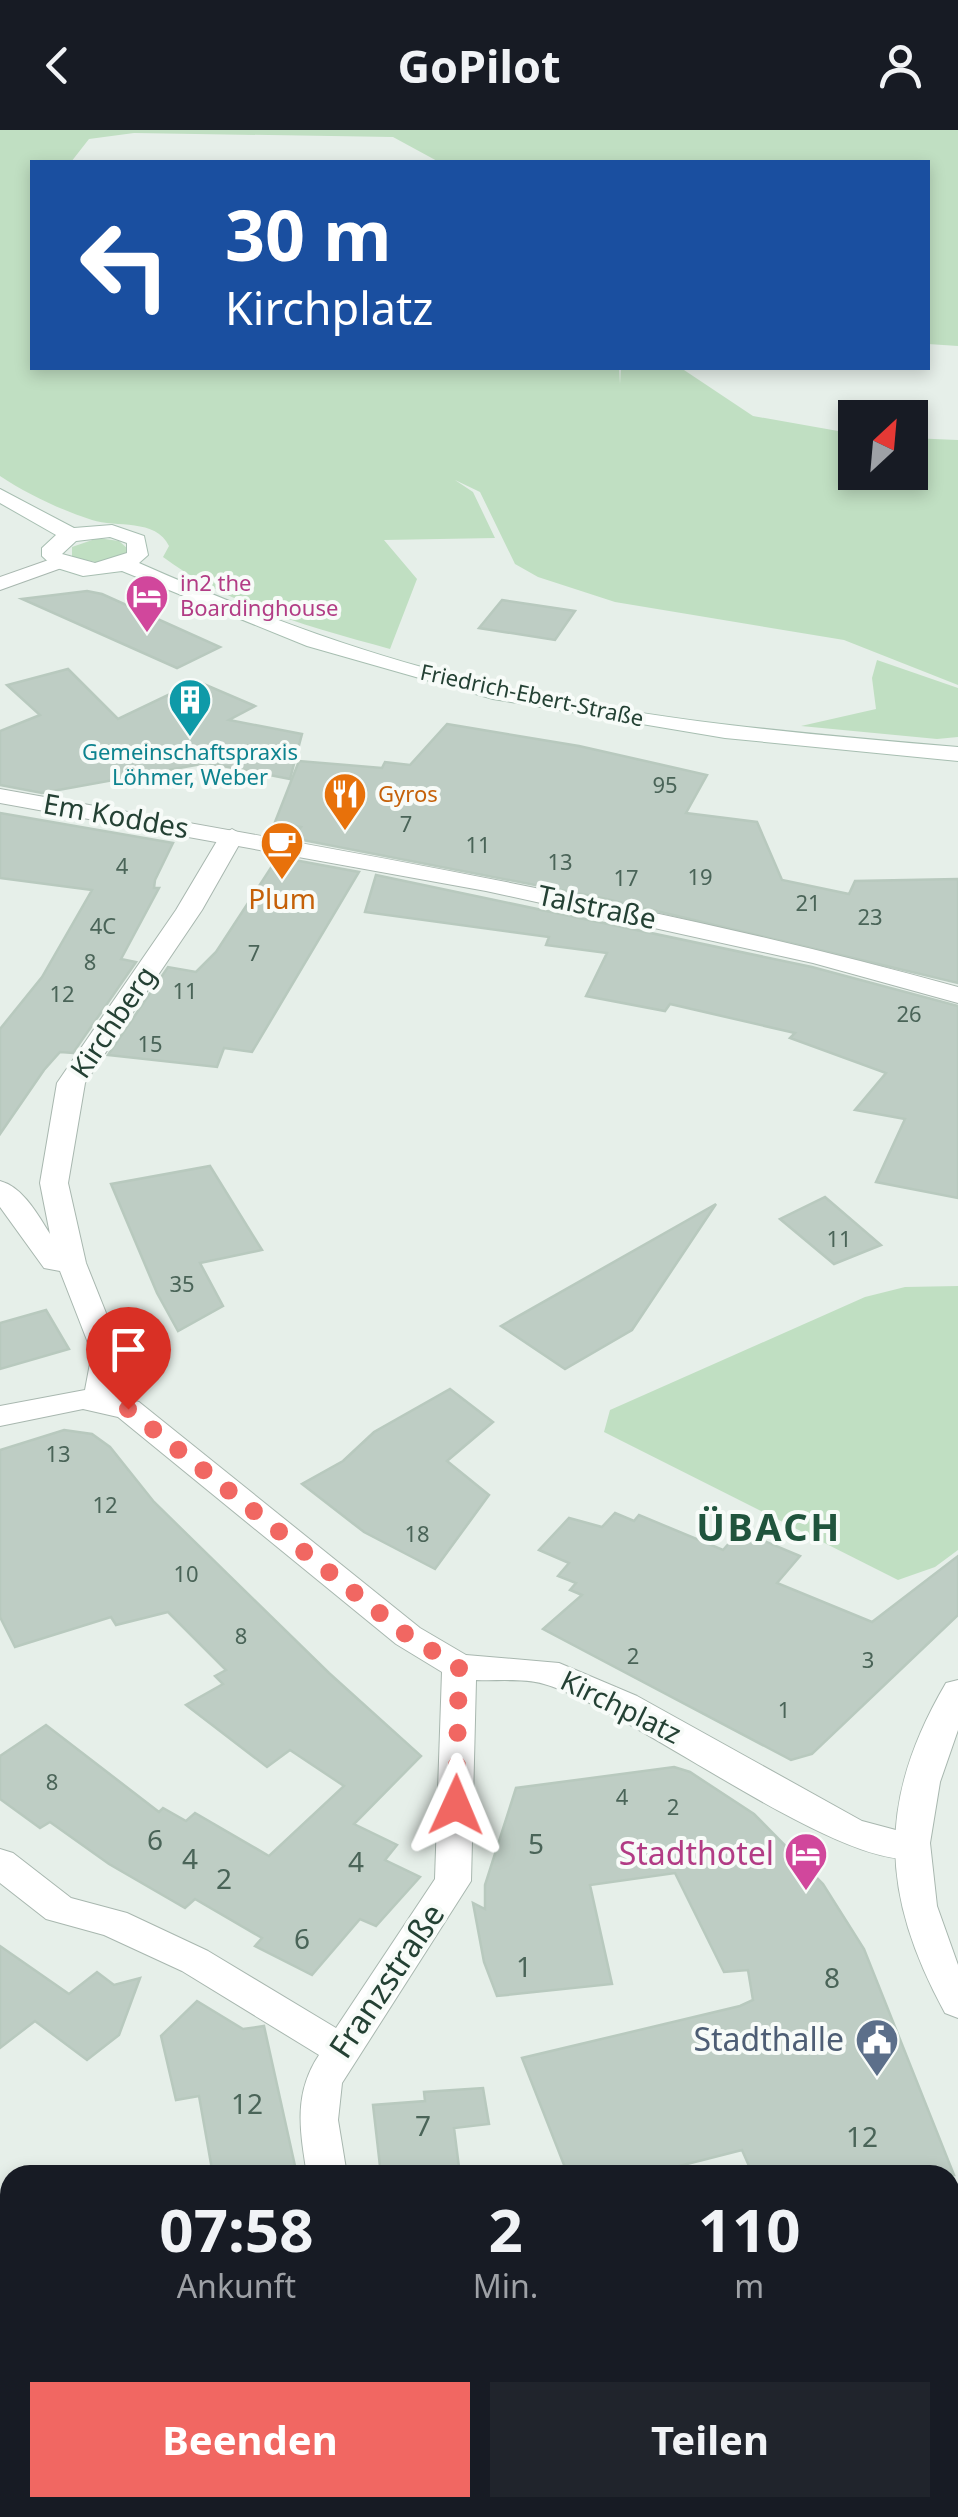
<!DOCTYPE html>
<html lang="de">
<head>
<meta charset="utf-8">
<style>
	body { margin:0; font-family:"Noto Sans",sans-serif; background:#20242c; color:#f1f3f6; height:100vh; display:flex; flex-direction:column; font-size:38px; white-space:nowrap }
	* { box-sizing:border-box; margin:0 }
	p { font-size:32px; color:#9ea1a6 }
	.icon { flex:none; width:55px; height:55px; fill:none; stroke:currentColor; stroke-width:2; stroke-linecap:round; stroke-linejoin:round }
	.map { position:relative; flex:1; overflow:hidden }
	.sheet { position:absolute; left:0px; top:2035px; width:960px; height:352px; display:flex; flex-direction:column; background:#171b24; border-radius:30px 30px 0 0; box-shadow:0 5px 15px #0003 }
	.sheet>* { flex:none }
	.top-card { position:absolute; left:30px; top:30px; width:900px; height:210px; border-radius:0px; box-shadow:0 5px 15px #0003; background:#1a4fa0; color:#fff; overflow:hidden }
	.needle { width:65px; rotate:26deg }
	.tools { position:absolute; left:838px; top:270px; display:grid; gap:20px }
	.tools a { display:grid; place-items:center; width:90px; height:90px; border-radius:0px; background:#171b24; box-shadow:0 5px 15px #0003; font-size:50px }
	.pin { position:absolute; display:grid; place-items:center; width:85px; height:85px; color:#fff; margin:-102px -42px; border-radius:50% 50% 50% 0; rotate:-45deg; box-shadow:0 0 10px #0007 }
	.pin .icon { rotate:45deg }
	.me { position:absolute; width:110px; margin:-55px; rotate:1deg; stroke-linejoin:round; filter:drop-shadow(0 0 8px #0008) }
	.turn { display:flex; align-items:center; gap:35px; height:210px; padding:0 30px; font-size:45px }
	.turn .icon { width:130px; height:130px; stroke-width:2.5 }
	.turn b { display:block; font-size:70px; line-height:85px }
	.eta { display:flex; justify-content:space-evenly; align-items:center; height:170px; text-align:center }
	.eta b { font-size:60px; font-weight:700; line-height:70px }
	.primary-button { display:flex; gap:20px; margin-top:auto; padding:20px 30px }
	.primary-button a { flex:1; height:115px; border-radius:0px; background:#f16762; color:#fff; font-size:40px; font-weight:700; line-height:115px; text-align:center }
	.primary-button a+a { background:#20242c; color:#f1f3f6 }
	header { display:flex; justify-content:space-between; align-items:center; height:130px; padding:0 30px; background:#171b24; font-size:45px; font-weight:700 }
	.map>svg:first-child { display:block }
	.green { fill:#c0dfc2 }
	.building { fill:#becdc4; stroke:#b8c9be; stroke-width:2.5 }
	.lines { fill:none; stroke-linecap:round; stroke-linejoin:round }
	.minor-casing { stroke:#a8b7af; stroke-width:2 }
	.tertiary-casing { stroke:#a8b7af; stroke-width:2 }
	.secondary-casing { stroke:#a7beb1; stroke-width:2 }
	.minor { fill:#fff; fill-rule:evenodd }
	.tertiary { fill:#fff; fill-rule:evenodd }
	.secondary { fill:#fff; fill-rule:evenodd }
	.route { stroke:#f16762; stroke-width:18; stroke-dasharray:0 32.4 }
	.labels { text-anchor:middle; stroke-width:8; stroke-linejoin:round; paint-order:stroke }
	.far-hotel-label { font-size:22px; fill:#b23c85; stroke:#f7fbf8; text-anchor:start }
	.far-street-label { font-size:22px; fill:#244134; stroke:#f7fbf8 }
	.far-culture-label { font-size:22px; fill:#0d838f; stroke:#f7fbf8 }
	.number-label { font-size:22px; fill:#4a6458 }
	.far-food-label { font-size:22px; fill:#c56008; stroke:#f7fbf8; text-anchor:start }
	.street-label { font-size:28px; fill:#244134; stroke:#f7fbf8 }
	.food-label { font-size:28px; fill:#c56008; stroke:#f7fbf8 }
	.near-number-label { font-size:28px; fill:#4a6458 }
	.near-hotel-label { font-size:32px; fill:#b23c85; stroke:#f7fbf8; text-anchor:end }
	.near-street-label { font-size:32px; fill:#244134; stroke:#f7fbf8 }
	.near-service-label { font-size:32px; fill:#4e5e75; stroke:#f7fbf8; text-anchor:end }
	.district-label { font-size:38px; font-weight:bold; letter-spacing:2.5px; fill:#20543d; stroke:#f7fbf8 }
</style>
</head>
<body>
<header><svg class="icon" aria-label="back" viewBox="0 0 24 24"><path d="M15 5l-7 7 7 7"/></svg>GoPilot<svg class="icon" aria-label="person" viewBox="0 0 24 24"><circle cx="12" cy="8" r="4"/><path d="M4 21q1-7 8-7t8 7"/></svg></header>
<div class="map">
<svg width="958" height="2387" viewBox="0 0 958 2387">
	<rect width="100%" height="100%" fill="#e6efe9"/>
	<g class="green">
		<path d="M0,0H958V216L928,214V32H439L393,7L134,3L89,9L71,32H32V238H619L620,254L621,238H681L753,286L855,304V342H910V308L958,310V555L844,510L615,472L538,447L515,434L480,362L455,350L473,362L495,408L384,410L417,449L390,519C313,498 227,475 163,427L169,416C156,388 116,398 92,390C61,380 27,364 0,346Z"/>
		<path d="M98,408L119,411L128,419L126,424L100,433L72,427V417Z"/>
		<path d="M877,530L958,558V607L937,609L801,596L876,579L872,548Z"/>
		<path d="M958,1156V1420L935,1437L898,1450L604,1302L610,1280L865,1167L905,1157Z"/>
	</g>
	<g class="building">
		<path d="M87,461L102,464L220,517L177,538L22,469Z"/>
		<path d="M502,470L575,481L555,510L479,498Z"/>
		<path d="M68,539L118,589L197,551L255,576L229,590L302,604L290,649L207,633L42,663L0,655V601L40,585L7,555Z"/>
		<path d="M447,594L579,616L707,645L686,683L757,692L782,750L849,764L855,751L958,749V853L602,768L292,708L301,697L275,692L299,631L382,638L385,632L410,635Z"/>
		<path d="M0,683L173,713L155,750L154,758H159L121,829L136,832L73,923L60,922L44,940L0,1004V899L42,847L92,760L0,748Z"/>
		<path d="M278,727L359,742L252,922L224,918L217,937L108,925L168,837L196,842L216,822Z"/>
		<path d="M376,745L812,837L958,876V1068L876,1052L905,989L855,980L886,943L790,908L795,903L670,874L665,881L586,866L607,823L546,815L549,807L365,782Z"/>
		<path d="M210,1036L262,1120L200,1133L223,1176L178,1201L157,1163L111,1054Z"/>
		<path d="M825,1067L881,1115L834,1134L780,1089Z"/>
		<path d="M716,1074L632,1200L565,1239L501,1196Z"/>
		<path d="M46,1180L69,1219L0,1239V1193Z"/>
		<path d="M450,1259L493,1292L447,1331L489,1365L435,1439L364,1402L302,1354L343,1331L374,1302Z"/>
		<path d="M64,1300L92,1304L110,1317L154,1372L329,1543L421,1626L354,1694L397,1715L385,1730L420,1747L376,1796L360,1789L312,1845L255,1816L262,1808L195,1769L185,1778L109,1734L50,1692L40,1698L0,1669V1626L46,1595L159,1682L163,1678L186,1691L195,1683L269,1726L344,1656L290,1620L267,1637L186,1575L223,1554L215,1546L226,1540L168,1482L116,1495L111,1487L15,1517L0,1487V1320Z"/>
		<path d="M615,1383L634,1391L639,1385L723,1420L740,1401L800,1426L777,1453L872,1492L958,1426V1485L812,1624L791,1630L543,1499L582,1465L570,1460L576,1453L558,1446L569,1433L539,1420L569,1388L602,1397Z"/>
		<path d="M674,1637L690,1642L754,1684L823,1754L864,1819L954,2045H753L742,2020L644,2045H568L522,1928L740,1876L753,1870L748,1840L724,1842L675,1743L590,1755L612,1854L497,1866L484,1832L473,1773L485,1779V1755L516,1658Z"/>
		<path d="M0,1816L69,1864L97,1842L114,1855L140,1848L119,1905L87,1930L35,1891L0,1918Z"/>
		<path d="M197,1871L243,1899L264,1896L297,2045H213L199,1966L176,1970L161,1906Z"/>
		<path d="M483,1958L489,1994L454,1998L460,2045H381L373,1975L425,1971L424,1962Z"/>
	</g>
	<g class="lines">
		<g class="minor-casing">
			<g id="minor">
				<path d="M232,699L244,706L202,780L85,953L68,1053L86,1133L122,1223L115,1266L139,1272L420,1498L466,1525L559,1533L637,1566L862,1691L922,1707L927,1717L922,1727C848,1749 632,1579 544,1554C524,1548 497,1551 476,1550L471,1751L342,1953L338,1990L347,2045H307C300,2001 293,1964 319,1925L182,1841L104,1805L46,1789L0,1753V1719L13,1723L71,1768L127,1783L208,1821L336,1898L435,1749L442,1542L396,1514L118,1287L83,1279L0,1296V1276L85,1260L92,1223L60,1141L44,1138L0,1077V1051C23,1057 38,1085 50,1104L40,1053L57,953L176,780L220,706Z"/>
				<path d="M0,2290L10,2294V2332L0,2329Z"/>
				<path d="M115,2378H167L171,2387H119Z"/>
				<path d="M297,2378H347L343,2387H293Z"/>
			</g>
		</g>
		<g class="tertiary-casing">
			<g id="tertiary">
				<path d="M60,426L67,428V436L0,460V447Z"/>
				<path d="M0,659C321,717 643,770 958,857V873L813,833L486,761L0,673Z"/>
				<path d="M958,1550V1600L940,1652L930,1713L937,1776L958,1835V1888L945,1883C881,1765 876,1672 946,1553Z"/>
			</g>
		</g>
		<g class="secondary-casing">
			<path id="secondary" d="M0,359L74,398L112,395L144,406L148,425L139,433C232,474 327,511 425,538C598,586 779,602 958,617V631L725,608L493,569L307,516L122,441L83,446L54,437L42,426V418L56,405L0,373ZM110,407L127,413V423L95,433L62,424L76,411Z"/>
		</g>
		<use href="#minor" class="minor"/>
		<use href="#tertiary" class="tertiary"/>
		<use href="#secondary" class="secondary"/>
	</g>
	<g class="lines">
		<path class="route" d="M128,1279L408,1506L459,1537L456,1675"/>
	</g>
	<defs>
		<g id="hotel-pin" transform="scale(2.25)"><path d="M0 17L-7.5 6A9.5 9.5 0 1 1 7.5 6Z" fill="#d1479c" stroke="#f7fbf8"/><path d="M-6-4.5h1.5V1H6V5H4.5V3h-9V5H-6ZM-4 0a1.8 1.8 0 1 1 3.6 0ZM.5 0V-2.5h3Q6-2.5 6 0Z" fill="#fff"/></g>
		<g id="building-pin" transform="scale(2.25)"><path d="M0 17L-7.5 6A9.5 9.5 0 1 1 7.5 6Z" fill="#0f9aa8" stroke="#f7fbf8"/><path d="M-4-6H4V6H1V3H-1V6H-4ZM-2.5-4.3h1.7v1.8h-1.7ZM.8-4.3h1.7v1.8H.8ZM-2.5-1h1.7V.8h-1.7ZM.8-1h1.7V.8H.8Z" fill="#fff"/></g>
		<g id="restaurant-pin" transform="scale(2.25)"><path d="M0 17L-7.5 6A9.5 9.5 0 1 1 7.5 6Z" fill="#e8710a" stroke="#f7fbf8"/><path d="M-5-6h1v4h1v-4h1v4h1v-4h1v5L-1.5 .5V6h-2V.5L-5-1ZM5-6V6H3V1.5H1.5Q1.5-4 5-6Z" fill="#fff"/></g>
		<g id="cafe-pin" transform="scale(2.25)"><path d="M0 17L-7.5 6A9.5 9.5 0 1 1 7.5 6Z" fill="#e8710a" stroke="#f7fbf8"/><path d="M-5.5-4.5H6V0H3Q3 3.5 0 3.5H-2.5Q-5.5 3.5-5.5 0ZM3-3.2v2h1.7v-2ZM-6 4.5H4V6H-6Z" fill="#fff"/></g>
		<g id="civic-pin" transform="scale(2.25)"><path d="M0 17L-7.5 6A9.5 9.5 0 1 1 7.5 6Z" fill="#5c6f8a" stroke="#f7fbf8"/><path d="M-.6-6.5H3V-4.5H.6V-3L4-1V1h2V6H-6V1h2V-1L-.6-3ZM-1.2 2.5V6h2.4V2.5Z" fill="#fff"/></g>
	</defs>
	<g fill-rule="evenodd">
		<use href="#hotel-pin" x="147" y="466"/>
		<use href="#building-pin" x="190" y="570"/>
		<use href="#restaurant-pin" x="345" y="664"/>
		<use href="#cafe-pin" x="282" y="713"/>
		<use href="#hotel-pin" x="806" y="1724"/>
		<use href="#civic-pin" x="877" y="1910"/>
	</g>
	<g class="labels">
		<g class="far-hotel-label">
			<text x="180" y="461">in2 the<tspan x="180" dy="25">Boardinghouse</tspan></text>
		</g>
		<g class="far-street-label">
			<text transform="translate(532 565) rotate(12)" y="8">Friedrich-Ebert-Straße</text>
		</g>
		<g class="far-culture-label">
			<text x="190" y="630">Gemeinschaftspraxis<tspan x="190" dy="25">Löhmer, Weber</tspan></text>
		</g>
		<g class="number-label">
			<text x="665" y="663">95</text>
			<text x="406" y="702">7</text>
			<text x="478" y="723">11</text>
			<text x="560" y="740">13</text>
			<text x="122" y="744">4</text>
			<text x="700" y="755">19</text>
			<text x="626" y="756">17</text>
			<text x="808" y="781">21</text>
			<text x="870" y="795">23</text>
			<text x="103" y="804">4C</text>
			<text x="254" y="831">7</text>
			<text x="90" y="840">8</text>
			<text x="185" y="869">11</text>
			<text x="62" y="872">12</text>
			<text x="909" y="892">26</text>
			<text x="150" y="922">15</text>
			<text x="839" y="1117">11</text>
			<text x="182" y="1162">35</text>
			<text x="58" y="1332">13</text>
			<text x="105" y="1383">12</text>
			<text x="417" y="1412">18</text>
			<text x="186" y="1452">10</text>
			<text x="241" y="1514">8</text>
			<text x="633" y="1534">2</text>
			<text x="868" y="1538">3</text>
			<text x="784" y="1588">1</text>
			<text x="52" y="1660">8</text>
			<text x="622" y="1675">4</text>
			<text x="673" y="1685">2</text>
		</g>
		<g class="far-food-label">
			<text x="378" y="672">Gyros</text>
		</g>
		<g class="street-label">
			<text transform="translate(116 686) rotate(10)" y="10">Em Koddes</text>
			<text transform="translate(597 777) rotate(12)" y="10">Talstraße</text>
			<text transform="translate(113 892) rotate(-56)" y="10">Kirchberg</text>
			<text transform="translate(621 1577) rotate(26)" y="10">Kirchplatz</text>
		</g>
		<g class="food-label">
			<text x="282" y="779">Plum</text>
		</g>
		<g class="near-number-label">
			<text x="155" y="1720">6</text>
			<text x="536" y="1724">5</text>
			<text x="190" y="1739">4</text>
			<text x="356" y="1742">4</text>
			<text x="224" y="1759">2</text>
			<text x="302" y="1819">6</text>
			<text x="524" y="1847">1</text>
			<text x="832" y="1858">8</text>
			<text x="247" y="1984">12</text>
			<text x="423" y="2006">7</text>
			<text x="862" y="2017">12</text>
		</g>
		<g class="near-hotel-label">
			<text x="774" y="1735">Stadthotel</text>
		</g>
		<g class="near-street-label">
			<text transform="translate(387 1851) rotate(-56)" y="11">Franzstraße</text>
		</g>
		<g class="near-service-label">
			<text x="844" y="1921">Stadthalle</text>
		</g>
		<g class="district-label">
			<text x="769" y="1411">ÜBACH</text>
		</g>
	</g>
</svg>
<div class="tools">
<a><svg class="needle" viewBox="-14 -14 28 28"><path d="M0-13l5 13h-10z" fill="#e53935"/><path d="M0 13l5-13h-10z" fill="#9ea1a6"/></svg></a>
</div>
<div class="pin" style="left:128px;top:1279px;background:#d93025"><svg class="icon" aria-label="arrive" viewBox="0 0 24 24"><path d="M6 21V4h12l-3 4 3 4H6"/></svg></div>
<svg class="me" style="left:456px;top:1675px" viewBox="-20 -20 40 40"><path d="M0-17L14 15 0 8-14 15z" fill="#f16762" stroke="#fff" stroke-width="4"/></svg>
<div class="top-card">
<div class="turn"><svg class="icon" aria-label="left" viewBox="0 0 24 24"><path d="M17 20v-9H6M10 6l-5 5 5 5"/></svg><div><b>30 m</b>Kirchplatz</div></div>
</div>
<section class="sheet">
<div class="eta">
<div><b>07:58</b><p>Ankunft</p></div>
<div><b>2</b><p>Min.</p></div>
<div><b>110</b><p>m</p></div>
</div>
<div class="primary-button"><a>Beenden</a><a>Teilen</a></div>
</section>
</div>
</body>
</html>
